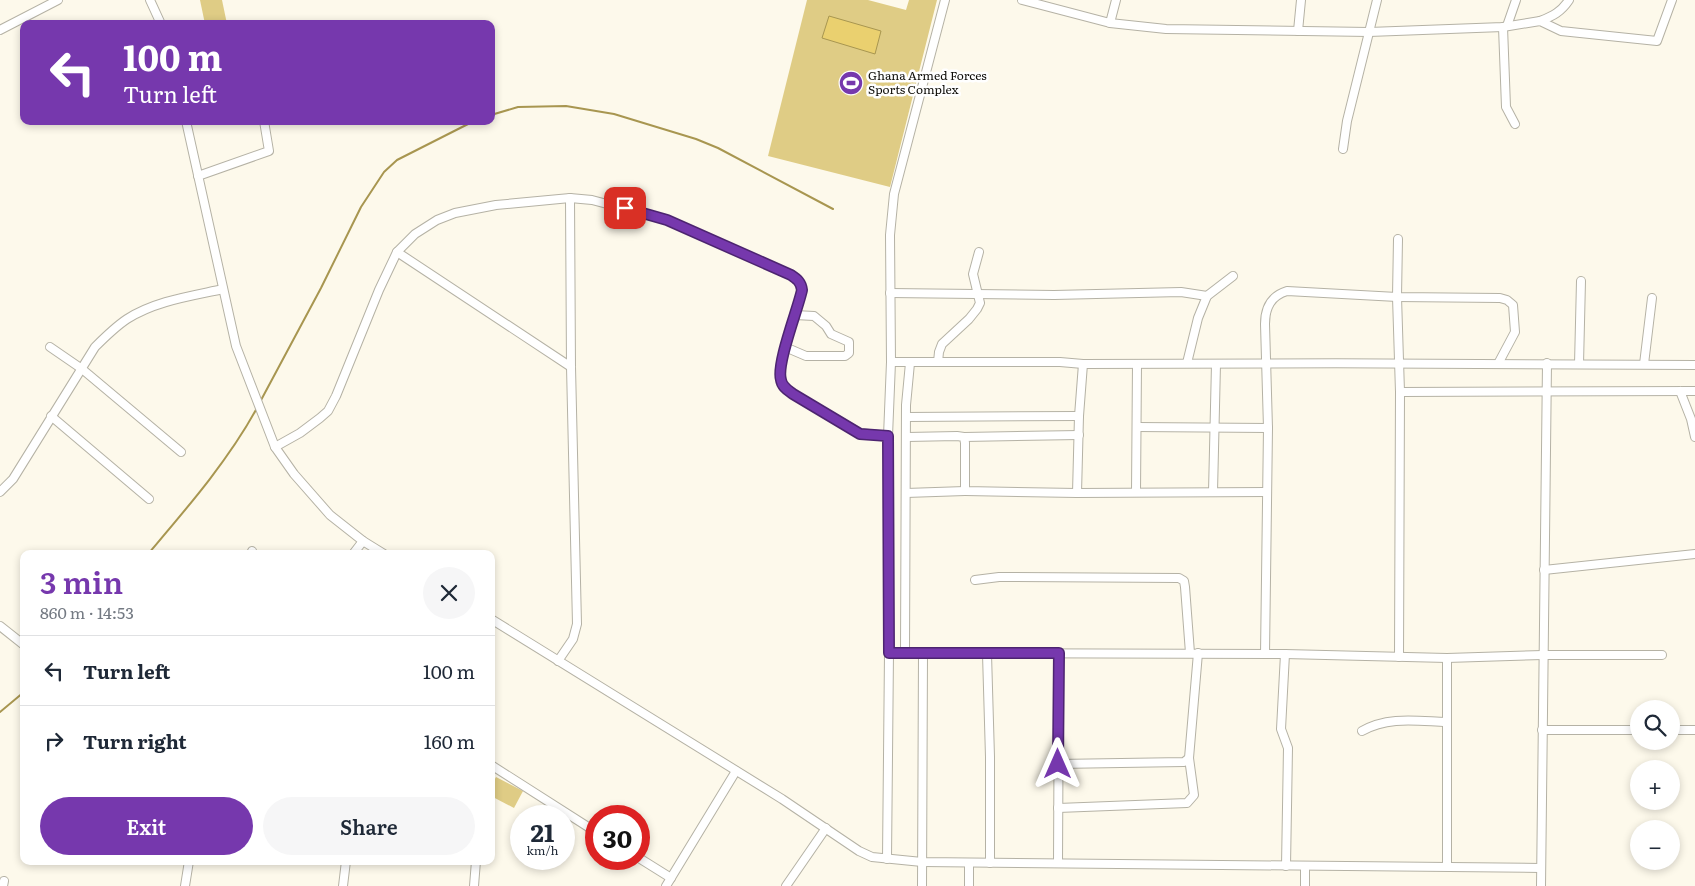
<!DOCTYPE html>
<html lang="en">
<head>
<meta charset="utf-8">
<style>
	body { margin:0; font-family:Literata,serif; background:#f6f6f7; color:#1f2937; height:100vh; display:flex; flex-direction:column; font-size:19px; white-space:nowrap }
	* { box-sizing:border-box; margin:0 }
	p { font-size:16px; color:#747a83 }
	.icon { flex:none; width:28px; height:28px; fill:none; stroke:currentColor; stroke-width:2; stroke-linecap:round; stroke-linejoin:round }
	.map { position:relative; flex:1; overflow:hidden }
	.panel { position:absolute; left:20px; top:550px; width:475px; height:315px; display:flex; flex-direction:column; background:#fff; border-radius:10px; box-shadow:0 2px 8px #0003 }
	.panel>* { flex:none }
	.banner { position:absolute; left:20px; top:20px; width:475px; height:105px; border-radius:10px; box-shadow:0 2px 8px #0003; background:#7638ad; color:#fff; overflow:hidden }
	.controls { position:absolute; left:1630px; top:700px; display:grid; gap:10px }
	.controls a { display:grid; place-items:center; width:50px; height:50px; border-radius:50%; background:#fff; box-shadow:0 2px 8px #0003; font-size:25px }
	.speed { position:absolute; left:510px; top:805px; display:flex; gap:10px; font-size:25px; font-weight:700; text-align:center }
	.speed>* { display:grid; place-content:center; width:65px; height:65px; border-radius:50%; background:#fff; box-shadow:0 2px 8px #0003; line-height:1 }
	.speed small { font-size:12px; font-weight:400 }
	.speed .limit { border:8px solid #d22; background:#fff; color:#111 }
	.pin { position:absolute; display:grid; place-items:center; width:42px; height:42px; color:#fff; margin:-21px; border-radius:10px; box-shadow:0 2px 8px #0006 }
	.me { position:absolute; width:55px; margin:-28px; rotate:0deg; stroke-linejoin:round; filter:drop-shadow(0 0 4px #0008) }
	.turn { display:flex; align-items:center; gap:18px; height:105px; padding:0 20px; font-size:22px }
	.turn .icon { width:65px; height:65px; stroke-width:2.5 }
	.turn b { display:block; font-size:35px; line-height:42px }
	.round { display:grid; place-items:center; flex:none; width:52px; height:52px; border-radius:26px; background:#f6f6f7 }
	.summary { display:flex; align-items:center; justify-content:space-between; height:85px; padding:0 20px }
	h1 { font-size:30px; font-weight:600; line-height:38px; color:#7638ad }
	.action { display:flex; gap:10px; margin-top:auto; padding:10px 20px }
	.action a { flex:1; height:58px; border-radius:30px; background:#7638ad; color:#fff; font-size:20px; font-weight:600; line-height:58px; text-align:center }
	.action a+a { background:#f6f6f7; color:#1f2937 }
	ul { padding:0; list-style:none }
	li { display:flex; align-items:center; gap:15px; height:70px; padding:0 20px; border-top:1px solid #e0e1e3 }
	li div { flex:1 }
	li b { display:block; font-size:19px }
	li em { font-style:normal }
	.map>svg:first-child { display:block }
	.green { fill:#dfcc85 }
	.water { fill:#ead06f; stroke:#a89650 }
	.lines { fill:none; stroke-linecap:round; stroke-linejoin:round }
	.stream { stroke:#a89650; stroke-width:2 }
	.street-casing { stroke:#b5b2a5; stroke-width:10 }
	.street { stroke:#fff; stroke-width:8 }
	.route-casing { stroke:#4d2470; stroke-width:12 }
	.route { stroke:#7638ad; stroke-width:9 }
	.labels { text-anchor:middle; stroke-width:5; stroke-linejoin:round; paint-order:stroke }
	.poi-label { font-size:12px; fill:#0e0d08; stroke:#fff; text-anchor:start }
</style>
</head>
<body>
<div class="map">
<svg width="1695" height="886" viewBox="0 0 1695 886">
	<rect width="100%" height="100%" fill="#fdf9eb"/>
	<g class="green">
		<path d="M200,0H222L227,24H205Z"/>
		<path d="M807,0H868L906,10L909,0H937L890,187L768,156Z"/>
		<path d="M496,777L523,791L514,808L491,796V786Z"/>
	</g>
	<path class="water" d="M829,16L881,31L875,54L822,38Z"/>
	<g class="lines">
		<g class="stream">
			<path d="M491,115L518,107L566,106L614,114L696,139L718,148L833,209"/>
			<path d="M260,402L321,288L361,207L384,172L397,160L474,121"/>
			<path d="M148,554C187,508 228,461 257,408"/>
			<path d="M0,712L24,692"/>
		</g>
		<g class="street-casing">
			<g id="street">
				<path d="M150,0L161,24"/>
				<path d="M1022,0L1110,23L1166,29L1369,32L1503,27L1540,21L1561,31L1657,41L1672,0"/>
				<path d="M1540,21C1553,16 1561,12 1569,0"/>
				<path d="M1110,23L1116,0"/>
				<path d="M1507,26L1516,0"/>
				<path d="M1503,27L1506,107L1515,124"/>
				<path d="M0,30L58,0"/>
				<path d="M1298,31L1301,0"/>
				<path d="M186,121L236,346L275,447L294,474L330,515L363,541L384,554"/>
				<path d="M1343,149L1347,121L1377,0"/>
				<path d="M198,176L269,151L264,121"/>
				<path d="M1398,239L1397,297L1400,392L1399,657"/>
				<path d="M397,252L571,367"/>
				<path d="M890,293L1054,295L1181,292L1207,296"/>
				<path d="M50,347L82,369L181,452"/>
				<path d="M785,347L806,356H845L849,353V342L831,334L826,326L814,316L795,315"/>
				<path d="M891,362H1060L1083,364C1287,363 1491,363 1695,365"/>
				<path d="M938,362L939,352L942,344L969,319L977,309L980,303L973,274L979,252"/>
				<path d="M1187,363L1198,318L1207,296L1233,276"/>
				<path d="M1579,364L1581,281"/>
				<path d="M1644,364L1652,298"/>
				<path d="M1680,391L1691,419L1695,437"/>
				<path d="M1400,392L1695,391"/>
				<path d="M51,416L149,499"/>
				<path d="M906,417L1079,416"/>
				<path d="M1137,427L1268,428"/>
				<path d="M907,437L957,436L964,437L965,443V491L1077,493L1267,492"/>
				<path d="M964,437L1079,435"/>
				<path d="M275,447L300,433L320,418L328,411L336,396L379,290L397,252L415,234L437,220L455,213L496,205L570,198L592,200L667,220L791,275C797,279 801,282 802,290C798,310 776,363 781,380C782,387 788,390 793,394L860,433L888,436"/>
				<path d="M0,492L13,479L95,347C105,337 115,327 127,319C155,301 191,296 223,289"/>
				<path d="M1136,492L1137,364"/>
				<path d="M1213,492L1216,364"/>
				<path d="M906,493L965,491"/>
				<path d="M1077,493L1079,416L1083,364"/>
				<path d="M251,554L252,551"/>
				<path d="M353,554L363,541"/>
				<path d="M1544,570L1695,554"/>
				<path d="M975,580L999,577L1179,578L1184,581L1185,587L1190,653"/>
				<path d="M491,619L782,799L859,851L872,857L922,862L1541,868"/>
				<path d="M0,626L24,645"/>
				<path d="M889,653L1285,654L1447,658L1543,655H1662"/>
				<path d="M905,653L906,405L910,363"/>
				<path d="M987,654L990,757V863"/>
				<path d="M1265,654L1268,428L1265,324C1265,307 1271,296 1287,291L1397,297L1500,298L1507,300L1513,305L1515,332L1499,362"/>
				<path d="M1285,654L1281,729L1288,748L1286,866"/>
				<path d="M558,661L573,639L577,624L571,367L570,198"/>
				<path d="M1542,730H1639"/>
				<path d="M1671,730H1695"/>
				<path d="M1362,731C1388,716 1417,721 1446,722"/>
				<path d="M1058,764L1184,762L1189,758L1198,653"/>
				<path d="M491,765L596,832"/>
				<path d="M1058,808L1187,803L1194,795L1189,758"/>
				<path d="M639,858L671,878"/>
				<path d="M887,859L889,653L888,436L891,362L890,235L894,194L945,0"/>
				<path d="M969,863V886"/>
				<path d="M1058,863L1059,653"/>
				<path d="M1447,866V658"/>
				<path d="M3,886L4,881"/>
				<path d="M185,886L189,861"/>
				<path d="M343,886L346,861"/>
				<path d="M474,886L476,861"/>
				<path d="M666,886L736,771"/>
				<path d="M786,886L826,828"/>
				<path d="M922,886L923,654"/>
				<path d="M1305,886V866"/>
				<path d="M1541,886L1547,363"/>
			</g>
		</g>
		<use href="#street" class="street"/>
	</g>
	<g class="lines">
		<g class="route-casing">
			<path id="route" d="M625,208L667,220L791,275C797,279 801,282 802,290C798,309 776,364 781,380C782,387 788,390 793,394L860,434L888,436L889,653H1059L1058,764"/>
		</g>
		<use href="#route" class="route"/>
	</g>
	<defs>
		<g id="stadium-disc" transform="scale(1.25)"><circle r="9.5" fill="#7638ad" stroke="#fff"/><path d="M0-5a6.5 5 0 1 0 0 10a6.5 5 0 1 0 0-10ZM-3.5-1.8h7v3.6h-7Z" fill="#fff"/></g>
	</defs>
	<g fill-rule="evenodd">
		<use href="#stadium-disc" x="851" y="83"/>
	</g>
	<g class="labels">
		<g class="poi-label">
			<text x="868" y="80">Ghana Armed Forces<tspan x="868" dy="14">Sports Complex</tspan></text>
		</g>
	</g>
</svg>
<div class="controls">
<a><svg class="icon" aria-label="search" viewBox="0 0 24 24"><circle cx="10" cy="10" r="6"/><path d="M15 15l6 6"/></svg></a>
<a>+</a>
<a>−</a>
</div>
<div class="speed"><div>21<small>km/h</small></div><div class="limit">30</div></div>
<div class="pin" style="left:625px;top:208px;background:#d93025"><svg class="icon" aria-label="arrive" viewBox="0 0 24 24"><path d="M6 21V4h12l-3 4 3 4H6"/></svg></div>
<svg class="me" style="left:1058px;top:764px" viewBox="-20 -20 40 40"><path d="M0-17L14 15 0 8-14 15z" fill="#7638ad" stroke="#fff" stroke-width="4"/></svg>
<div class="banner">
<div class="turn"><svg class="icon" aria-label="left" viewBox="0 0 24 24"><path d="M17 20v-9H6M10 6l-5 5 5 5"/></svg><div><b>100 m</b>Turn left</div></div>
</div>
<section class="panel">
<div class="summary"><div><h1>3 min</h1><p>860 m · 14:53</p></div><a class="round"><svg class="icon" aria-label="close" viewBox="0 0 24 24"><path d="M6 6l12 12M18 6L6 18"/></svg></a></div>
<ul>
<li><svg class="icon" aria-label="left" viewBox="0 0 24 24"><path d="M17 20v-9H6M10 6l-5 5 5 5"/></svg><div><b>Turn left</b></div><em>100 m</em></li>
<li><svg class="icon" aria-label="right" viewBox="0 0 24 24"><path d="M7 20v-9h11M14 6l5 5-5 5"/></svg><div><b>Turn right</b></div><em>160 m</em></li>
</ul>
<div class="action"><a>Exit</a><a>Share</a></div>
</section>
</div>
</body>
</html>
